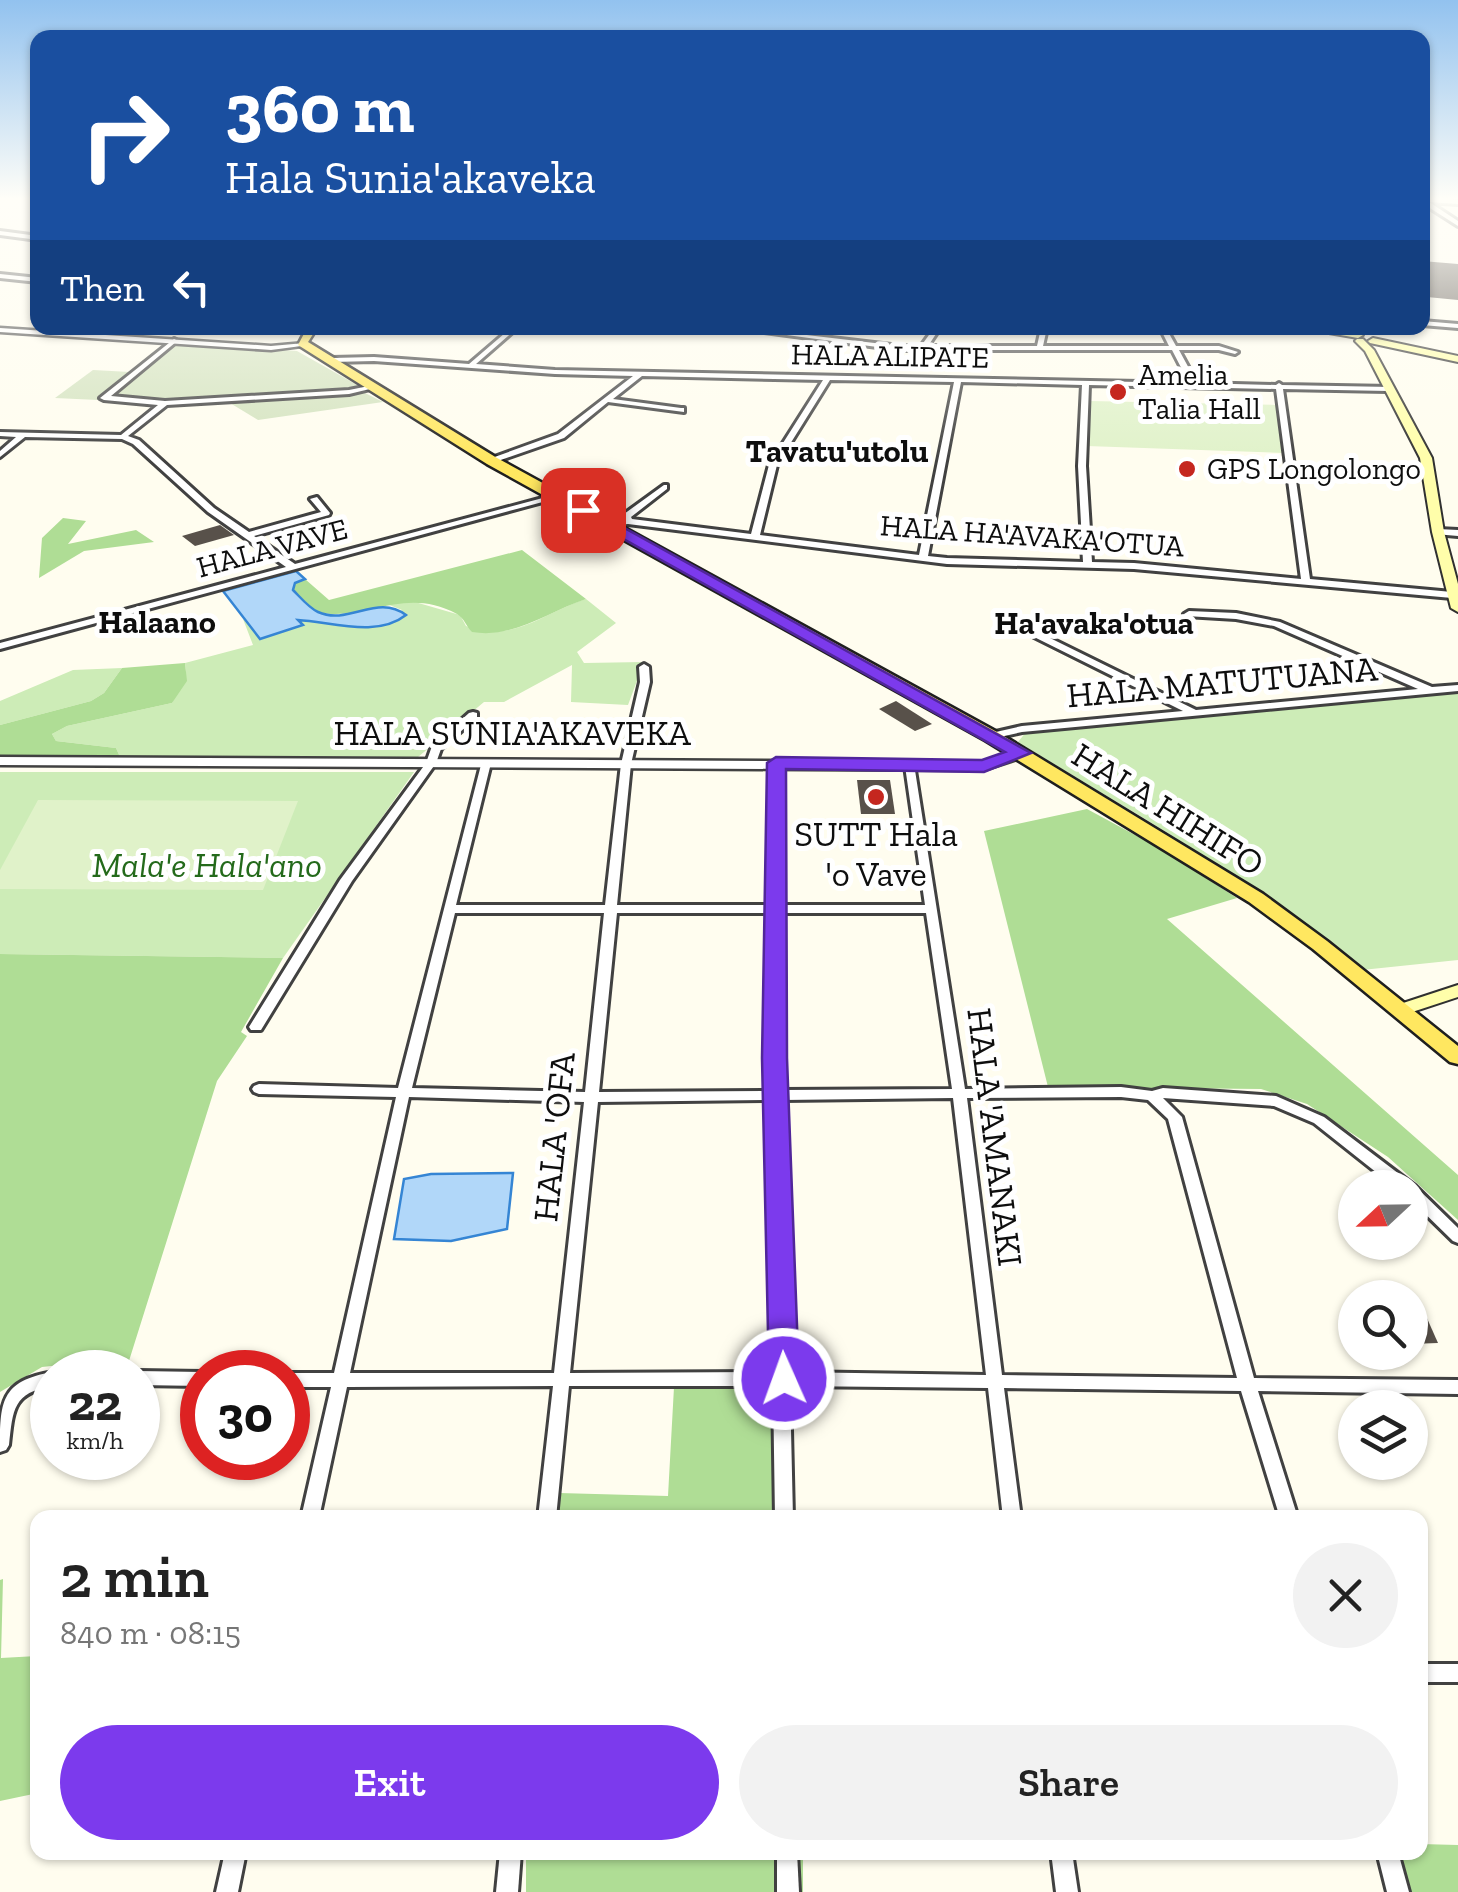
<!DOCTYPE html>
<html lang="en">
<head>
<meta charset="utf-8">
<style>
	body { margin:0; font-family:"Zilla Slab",serif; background:#f2f2f2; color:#222; height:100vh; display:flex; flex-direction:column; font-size:38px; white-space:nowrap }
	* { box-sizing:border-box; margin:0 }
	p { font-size:32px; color:#767676 }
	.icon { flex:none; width:55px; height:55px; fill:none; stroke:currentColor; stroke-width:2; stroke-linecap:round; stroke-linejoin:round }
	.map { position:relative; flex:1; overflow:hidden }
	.side { position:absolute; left:30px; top:1510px; width:1398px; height:350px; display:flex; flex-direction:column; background:#fff; border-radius:20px; box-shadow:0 2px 8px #0004 }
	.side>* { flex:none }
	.top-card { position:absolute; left:30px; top:30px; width:1400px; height:305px; border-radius:20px; box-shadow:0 2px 8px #0004; background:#1a4fa0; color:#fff; overflow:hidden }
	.needle { width:65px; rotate:248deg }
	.tools { position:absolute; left:1338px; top:1170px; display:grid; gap:20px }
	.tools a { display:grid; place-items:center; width:90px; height:90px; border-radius:50%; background:#fff; box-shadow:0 2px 8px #0004; font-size:50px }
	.speed { position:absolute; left:30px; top:1350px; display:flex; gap:20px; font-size:50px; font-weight:700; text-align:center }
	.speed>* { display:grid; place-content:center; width:130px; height:130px; border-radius:50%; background:#fff; box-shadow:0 2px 8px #0004; line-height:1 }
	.speed small { font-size:25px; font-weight:400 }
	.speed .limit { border:15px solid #d22; background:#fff; color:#111 }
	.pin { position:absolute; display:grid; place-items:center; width:85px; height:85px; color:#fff; margin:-42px; border-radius:20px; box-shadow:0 5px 15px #0006 }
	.me { position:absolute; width:110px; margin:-55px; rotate:358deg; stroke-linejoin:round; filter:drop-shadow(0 0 8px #0008) }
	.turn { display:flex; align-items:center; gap:35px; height:210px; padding:0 30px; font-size:45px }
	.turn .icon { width:130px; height:130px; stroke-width:2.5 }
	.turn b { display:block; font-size:70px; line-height:85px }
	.then { display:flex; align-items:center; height:95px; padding:0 30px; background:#0003; gap:20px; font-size:38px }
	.round { display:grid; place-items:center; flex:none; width:105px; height:105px; border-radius:52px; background:#f2f2f2 }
	.summary { display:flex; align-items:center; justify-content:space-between; height:170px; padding:0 30px }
	h1 { font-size:60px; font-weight:600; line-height:75px }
	.action { display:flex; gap:20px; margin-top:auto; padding:20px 30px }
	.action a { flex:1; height:115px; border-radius:60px; background:#7c3aed; color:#fff; font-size:40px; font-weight:600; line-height:115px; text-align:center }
	.action a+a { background:#f2f2f2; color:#222 }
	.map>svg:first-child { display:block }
	.green { fill:#cdecb7 }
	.forest { fill:#afdd95 }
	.cemetery { fill:#d4e3bf }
	.pitch { fill:#e0f2c9 }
	.water { fill:#b1d7f9; stroke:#3585d4; stroke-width:2.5 }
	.building { fill:#58514a }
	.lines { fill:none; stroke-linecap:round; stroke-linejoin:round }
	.minor-casing { stroke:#414141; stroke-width:6 }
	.tertiary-casing { stroke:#414141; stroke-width:5 }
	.secondary-casing { stroke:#303030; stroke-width:4 }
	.primary-casing { stroke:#1f1f1f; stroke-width:5 }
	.minor { fill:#fff; fill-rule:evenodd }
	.tertiary { fill:#fff; fill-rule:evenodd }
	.secondary { fill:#fffeaa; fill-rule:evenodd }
	.primary { fill:#ffe760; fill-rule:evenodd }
	.route { fill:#7c3aed; stroke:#51269a; stroke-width:2.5 }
	.poi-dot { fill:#c5271f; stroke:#fff; stroke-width:4 }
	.labels { text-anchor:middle; stroke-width:10; stroke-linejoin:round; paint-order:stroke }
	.far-street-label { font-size:30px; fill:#0e0e0e; stroke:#fff }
	.far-poi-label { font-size:30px; fill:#0e0e0e; stroke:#fff; text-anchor:start }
	.far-neighbourhood-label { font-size:32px; font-weight:bold; fill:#0e0e0e; stroke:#fff }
	.street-label { font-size:35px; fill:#0e0e0e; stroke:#fff }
	.poi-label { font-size:35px; fill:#0e0e0e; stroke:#fff }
	.park-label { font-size:35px; font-style:italic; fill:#246a1b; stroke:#fff }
</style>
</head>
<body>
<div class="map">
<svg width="1458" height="1892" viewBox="0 0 1458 1892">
	<rect width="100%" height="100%" fill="#fffdef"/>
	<g class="green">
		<path d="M586,599L616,623L577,652L584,663L644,662L628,705L571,702L572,665L504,702H484L418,757H120L116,748L56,741L52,734L67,726L172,703L186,672L185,663L253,645L243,619L260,638C271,633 284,623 296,620C334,612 370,644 402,610L387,604L408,600L460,615L466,626C513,644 542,613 586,599Z"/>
		<path d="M122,668L104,693L91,701L0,725V701L73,670Z"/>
		<path d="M1458,692V960L1362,970C1258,881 1134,814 1018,742L1026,732Z"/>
		<path d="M0,772H414L283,958L0,954Z"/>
	</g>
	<g class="forest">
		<path d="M63,518L86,521L68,544L136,530L154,542L84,551L39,578L42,538Z"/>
		<path d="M522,550L586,599C547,612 514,639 472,632C466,626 464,618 457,614C403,585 365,623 317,612L293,590L295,583L305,579L329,600Z"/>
		<path d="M185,663L187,681L172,703L67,726L52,734L56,741L116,748L120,757H0V725L91,701L104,693L122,668Z"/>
		<path d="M1087,809L1161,849L1237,898L1167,919L1458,1175V1220L1388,1157L1307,1104L1261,1089L1048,1087L984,831Z"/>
		<path d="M0,954L283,958L241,1032L247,1036L217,1081L128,1364L89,1362L42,1367L0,1392Z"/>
		<path d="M674,1387L766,1388L776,1396L777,1517L556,1518L559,1493L668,1496Z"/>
		<path d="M3,1579L1,1658L37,1656L38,1793L0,1801V1580Z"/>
		<path d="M1420,1844L1458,1845V1892H1410L1398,1853L1420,1852Z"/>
		<rect x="526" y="1853" width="277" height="39"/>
	</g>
	<g class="cemetery">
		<path d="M179,343L297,351L359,386C330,399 146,404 113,396L137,372Z"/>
		<path d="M93,370L130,372L98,400L55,398Z"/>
		<path d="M365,393L383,402L258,420L230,403Z"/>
	</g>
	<g class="pitch">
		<path d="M1090,401L1278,405L1284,453L1087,446Z"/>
		<path d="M38,800L298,801L263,890L0,889V870Z"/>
	</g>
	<g class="water">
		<path d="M296,571L305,579L295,583L293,590C301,598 309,608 318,612C349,626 377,593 406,615C377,638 332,622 298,620L303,625L260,639L223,591Z"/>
		<path d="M513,1173L507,1229L451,1241L394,1239L404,1179L431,1174Z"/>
	</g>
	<g class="building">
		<path d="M1422,261L1458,264V300L1427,297L1428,279H1422Z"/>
		<path d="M220,525L234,535L195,546L182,536Z"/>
		<path d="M896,701L932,724L915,731L879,709Z"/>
		<path d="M857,780H890L895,814H861Z"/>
		<path d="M1410,1307H1422L1438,1343L1410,1344Z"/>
	</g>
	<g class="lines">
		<g class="minor-casing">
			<g id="minor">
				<path d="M1422,198L1458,200V204L1429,202L1458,221V226L1422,203Z"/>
				<path d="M0,231L38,236V240L0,235Z"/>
				<path d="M0,274L38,278V282L0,278Z"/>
				<path d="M1422,321L1458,324V328L1422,325Z"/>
				<path d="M511,328H517L476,364L555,370L1189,383L1172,350H900L733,328H748L900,346H921L934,328H940L928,346H1037L1041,328H1047L1043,346H1169L1160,328H1166L1176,346H1219L1238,352L1235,354L1219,350H1179L1197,383L1276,385L1279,383L1282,385L1391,387V391H1388L1283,389L1310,579L1452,592L1457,595L1452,598L1134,569L947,564L628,524L609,526L606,525V521L623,519L624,514L664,485H667V489L631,517L632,519L751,534L769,465L823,380L642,376L613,399L681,408H684V412L608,402L564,438L492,463L488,461L489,459L558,434L633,376L555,374L374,361L332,362L328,360L332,358L374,357L469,364ZM830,380L954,382L919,555L760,535L777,465ZM961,382L1082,385L1078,466L1083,562L947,558L928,556ZM1089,385L1276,389L1301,579L1134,563L1092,562L1086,466Z"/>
				<path d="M174,339L176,340V342L111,396L165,401L349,390L374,385L378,387L349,394L167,405L128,436L139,440L214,508L249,532L321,512L310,499L317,497L330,513L329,515L254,536L295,564L554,495L561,497L0,649V643L286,567L208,512L133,444L122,439L25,437L0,457V451L16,437L0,436V432L121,435L158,405L104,400L100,398Z"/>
				<path d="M1438,529L1458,530V536L1435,534L1434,532Z"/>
				<path d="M1189,611L1236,613L1280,622L1432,687L1458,685V691L1022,732L991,739L986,736L987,734L1022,726L1183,711L994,617V613L997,612L1196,710L1418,689L1274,626L1236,619L1186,616L1184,614Z"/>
				<path d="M644,664L649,667L650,682L631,764L617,905H767L772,763L777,760L782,763L779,905H925L905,766L906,764H914L965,1089L1121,1087L1152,1091L1163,1088L1276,1096L1324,1117L1415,1186L1458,1228V1243L1453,1241L1410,1199V1188H1396L1314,1123L1274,1106L1163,1098L1182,1117L1254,1378L1458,1380V1394L1258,1391L1298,1518H1280L1241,1391L1004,1388L1021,1518H1003L988,1388L790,1386L793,1518H775L773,1386H569L556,1518H538L553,1386L347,1387L319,1518H301L331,1387H288V1373H334L396,1097L259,1094L254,1092L252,1089L254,1086L259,1084L398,1088L482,761H490L491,763L456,905H605L621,764L640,682L639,667ZM455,913H604L585,1092L412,1088ZM617,913H767L769,1091L599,1092ZM779,913H926L952,1089L783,1090ZM409,1097L584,1102L554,1373H350ZM1121,1097L1148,1100L1168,1119L1237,1378L1002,1375L967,1098ZM953,1098L986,1375L790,1372L783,1100ZM769,1100L773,1372L570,1373L598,1102Z"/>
				<path d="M473,712L477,713V717L441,749L436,763L352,881L261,1030H251L249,1027L340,880L426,763L432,746L469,713Z"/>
				<path d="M138,1371L202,1372V1386L138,1385V1372H134Z"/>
				<path d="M53,1372L52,1386C13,1393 13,1409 9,1445L6,1450L0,1452C0,1402 0,1381 53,1372Z"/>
				<rect x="1420" y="1664" width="38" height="18"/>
				<path d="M225,1852H246L238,1892H216Z"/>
				<path d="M500,1852H521L518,1892H496Z"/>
				<path d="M777,1852H797L799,1892H777Z"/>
				<path d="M1051,1852H1072L1078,1892H1056Z"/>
				<path d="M1377,1852H1398L1409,1892H1387Z"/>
			</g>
		</g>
		<g class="tertiary-casing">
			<g id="tertiary">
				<path d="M0,328L271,346L305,343L309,345L271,350L0,332Z"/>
				<path d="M1021,749L1027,753L1026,756L984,770L0,765V757L983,762Z"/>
			</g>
		</g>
		<g class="secondary-casing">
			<g id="secondary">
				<path d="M1313,328H1331L1363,335L1358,338L1317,331Z"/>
				<path d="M1373,338L1458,356V362L1370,343L1368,341Z"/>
				<path d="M1357,339H1363L1374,350L1432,458L1444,532L1458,584V612L1451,608L1432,532L1420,458L1365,351L1355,341Z"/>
				<path d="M1458,985V997L1400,1016L1391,1010L1394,1006Z"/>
			</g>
		</g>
		<g class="primary-casing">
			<path id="primary" d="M307,328H317L308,342L497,458L997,732L1263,894L1327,941L1458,1046V1064L1450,1062L1313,949L1249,902L985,740L487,464L298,345Z"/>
		</g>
		<use href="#minor" class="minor"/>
		<use href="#tertiary" class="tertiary"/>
		<use href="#secondary" class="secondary"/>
		<use href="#primary" class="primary"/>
	</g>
	<linearGradient id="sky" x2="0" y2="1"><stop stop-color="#92c2ef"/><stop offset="0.43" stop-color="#fffef8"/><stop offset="1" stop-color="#fffef8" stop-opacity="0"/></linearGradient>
	<rect width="1458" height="462" fill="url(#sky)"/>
	<path class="route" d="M583,505L1031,753L984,772L786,769L787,1058L799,1379L795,1388L784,1392L774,1388L769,1379L762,1058L767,763L776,757L982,760L1005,752L577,513L575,510Z"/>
	<g class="poi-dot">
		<circle cx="1118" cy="392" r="10"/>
		<circle cx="1187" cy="469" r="10"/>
		<circle cx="876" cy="797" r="10"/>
	</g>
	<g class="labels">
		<g class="far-street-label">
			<text transform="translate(890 356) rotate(1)" y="10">HALA ALIPATE</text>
			<text transform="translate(1032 536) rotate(4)" y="10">HALA HA'AVAKA'OTUA</text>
			<text transform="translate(272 548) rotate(-15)" y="10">HALA VAVE</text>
		</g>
		<g class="far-poi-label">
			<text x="1138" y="385">Amelia<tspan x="1138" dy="34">Talia Hall</tspan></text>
			<text x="1207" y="479">GPS Longolongo</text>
		</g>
		<g class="far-neighbourhood-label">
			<text x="837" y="462">Tavatu'utolu</text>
			<text x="157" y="633">Halaano</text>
			<text x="1094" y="634">Ha'avaka'otua</text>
		</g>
		<g class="street-label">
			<text transform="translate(1222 682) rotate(-5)" y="12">HALA MATUTUANA</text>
			<text x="512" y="745">HALA SUNIA'AKAVEKA</text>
			<text transform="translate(1168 809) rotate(32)" y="12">HALA HIHIFO</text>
			<text transform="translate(554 1137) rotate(-84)" y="12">HALA 'OFA</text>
			<text transform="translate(995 1137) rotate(83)" y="12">HALA 'AMANAKI</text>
		</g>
		<g class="poi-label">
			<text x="876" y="846">SUTT Hala<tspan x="876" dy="40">'o Vave</tspan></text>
		</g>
		<g class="park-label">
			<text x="207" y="877">Mala'e Hala'ano</text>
		</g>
	</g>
</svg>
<div class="tools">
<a><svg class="needle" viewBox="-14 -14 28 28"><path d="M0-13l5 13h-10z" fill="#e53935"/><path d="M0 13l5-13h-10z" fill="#767676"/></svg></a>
<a><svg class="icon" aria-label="search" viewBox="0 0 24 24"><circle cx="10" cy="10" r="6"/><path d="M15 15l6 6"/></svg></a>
<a><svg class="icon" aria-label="layers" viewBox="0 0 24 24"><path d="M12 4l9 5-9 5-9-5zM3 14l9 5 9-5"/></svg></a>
</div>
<div class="speed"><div>22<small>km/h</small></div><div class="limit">30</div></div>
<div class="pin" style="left:583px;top:510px;background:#d93025"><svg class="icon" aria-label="arrive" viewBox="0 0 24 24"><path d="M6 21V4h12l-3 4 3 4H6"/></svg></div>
<svg class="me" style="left:784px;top:1379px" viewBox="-20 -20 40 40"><circle r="17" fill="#7c3aed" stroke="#fff" stroke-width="3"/><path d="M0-11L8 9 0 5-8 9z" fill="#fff"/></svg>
<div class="top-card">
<div class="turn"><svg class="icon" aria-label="right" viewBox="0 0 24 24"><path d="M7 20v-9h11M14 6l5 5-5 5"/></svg><div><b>360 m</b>Hala Sunia'akaveka</div></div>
<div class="then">Then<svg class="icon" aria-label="left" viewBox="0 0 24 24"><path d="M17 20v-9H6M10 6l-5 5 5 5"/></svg></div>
</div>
<section class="side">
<div class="summary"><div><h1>2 min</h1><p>840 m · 08:15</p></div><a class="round"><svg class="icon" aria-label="close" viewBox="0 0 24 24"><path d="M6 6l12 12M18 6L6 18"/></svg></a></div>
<div class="action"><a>Exit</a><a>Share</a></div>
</section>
</div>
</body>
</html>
